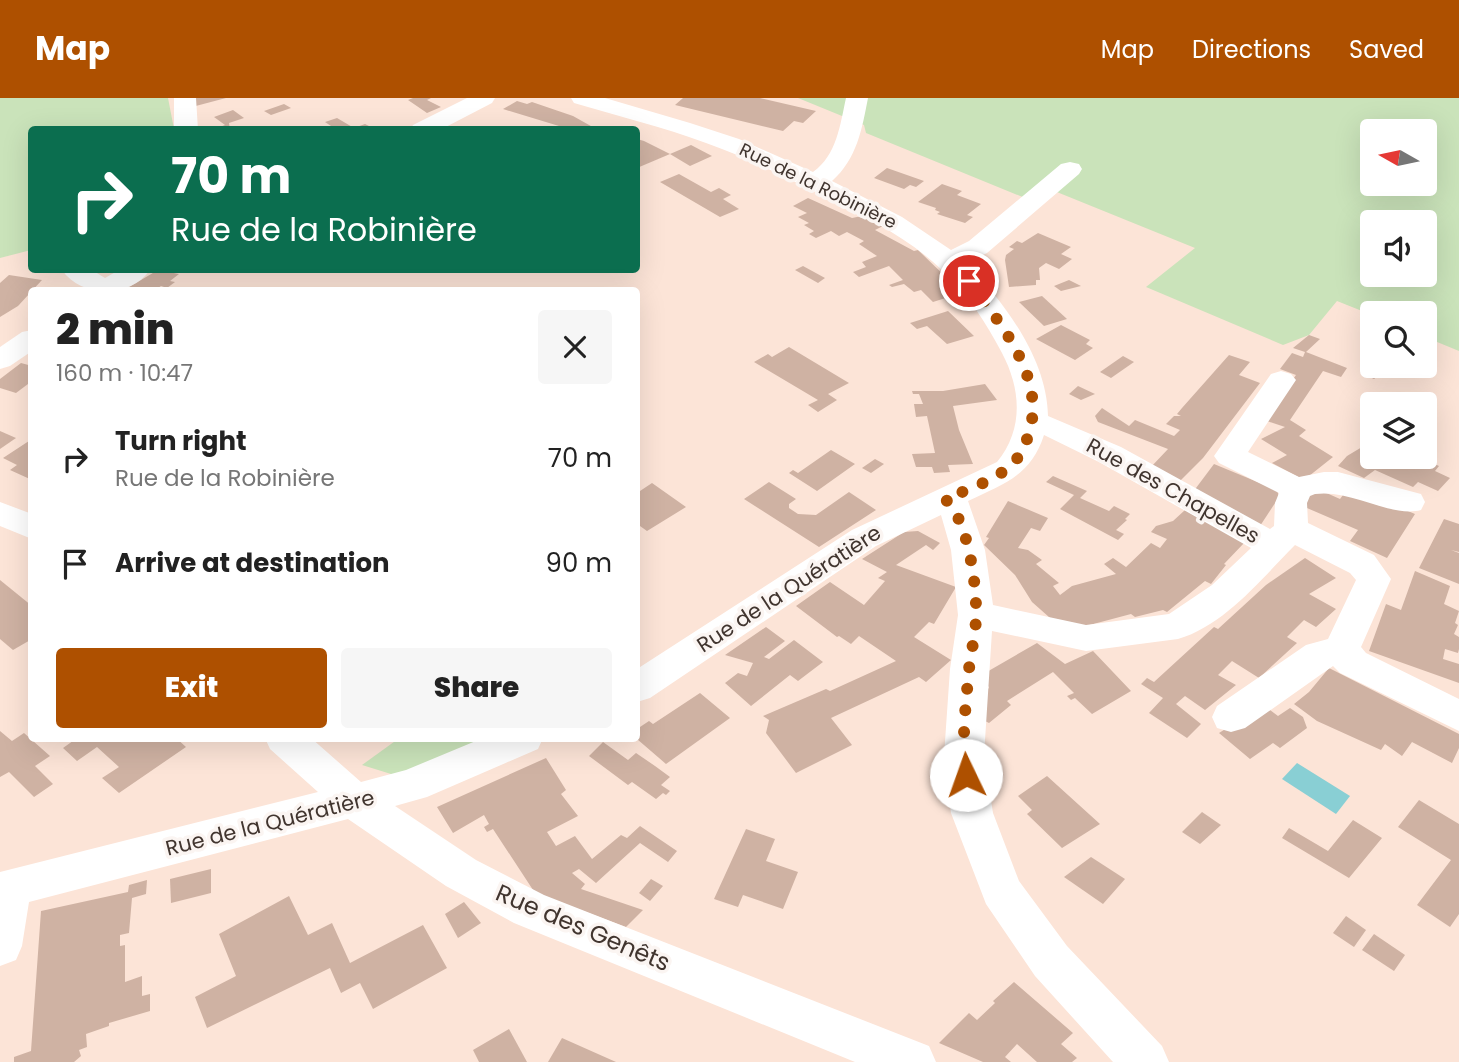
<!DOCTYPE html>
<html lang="en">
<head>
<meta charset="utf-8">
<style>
	body { margin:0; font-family:Poppins,sans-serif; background:#f6f6f6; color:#222; height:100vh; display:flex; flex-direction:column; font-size:26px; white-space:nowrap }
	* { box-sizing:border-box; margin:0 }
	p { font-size:23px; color:#767676 }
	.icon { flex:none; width:38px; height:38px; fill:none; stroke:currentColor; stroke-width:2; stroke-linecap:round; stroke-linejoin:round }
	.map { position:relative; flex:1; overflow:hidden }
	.panel { position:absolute; left:28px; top:189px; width:612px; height:455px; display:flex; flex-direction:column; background:#fff; border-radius:7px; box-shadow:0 7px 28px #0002 }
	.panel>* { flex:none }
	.banner { position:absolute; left:28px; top:28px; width:612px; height:147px; border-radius:7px; box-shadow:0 7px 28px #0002; background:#0b6e4f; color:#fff; overflow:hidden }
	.needle { width:46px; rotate:279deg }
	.buttons { position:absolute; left:1360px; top:21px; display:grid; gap:14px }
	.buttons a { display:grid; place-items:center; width:77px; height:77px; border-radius:7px; background:#fff; box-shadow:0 7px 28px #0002; font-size:35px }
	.pin { position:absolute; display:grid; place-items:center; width:60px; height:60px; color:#fff; margin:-30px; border:4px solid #fff; border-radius:50%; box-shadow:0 2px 7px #0007 }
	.me { position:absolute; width:77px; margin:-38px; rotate:357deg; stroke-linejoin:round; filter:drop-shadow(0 0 5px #0008) }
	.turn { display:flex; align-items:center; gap:24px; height:147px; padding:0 28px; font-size:32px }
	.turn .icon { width:91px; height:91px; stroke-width:2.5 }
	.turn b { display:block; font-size:49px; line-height:60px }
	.round { display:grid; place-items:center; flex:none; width:74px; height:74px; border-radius:7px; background:#f6f6f6 }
	.head { display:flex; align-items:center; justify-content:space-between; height:119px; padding:0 28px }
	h1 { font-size:42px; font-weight:800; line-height:52px }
	.action { display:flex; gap:14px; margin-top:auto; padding:14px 28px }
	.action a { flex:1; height:80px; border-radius:7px; background:#ae5000; color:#fff; font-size:28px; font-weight:800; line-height:80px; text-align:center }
	.action a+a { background:#f6f6f6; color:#222 }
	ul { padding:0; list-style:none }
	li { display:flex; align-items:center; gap:21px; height:105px; padding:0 28px }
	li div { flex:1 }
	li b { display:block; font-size:26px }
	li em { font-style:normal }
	header { display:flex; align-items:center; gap:42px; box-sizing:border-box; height:98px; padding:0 35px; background:#ae5000; color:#fff }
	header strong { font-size:33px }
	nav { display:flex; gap:38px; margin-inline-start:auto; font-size:24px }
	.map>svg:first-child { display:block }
	.green { fill:#cae3ba; fill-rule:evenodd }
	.water { fill:#89cfd4 }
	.building { fill:#cfb2a3 }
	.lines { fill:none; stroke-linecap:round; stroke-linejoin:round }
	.minor { fill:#fff; fill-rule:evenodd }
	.route { stroke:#ae5000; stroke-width:12; stroke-dasharray:0 21.6 }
	.labels { text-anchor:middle; stroke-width:7; stroke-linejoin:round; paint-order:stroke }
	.far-street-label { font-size:18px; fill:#41352f; stroke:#fbf5f2 }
	.street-label { font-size:21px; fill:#41352f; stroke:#fbf5f2 }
	.near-street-label { font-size:24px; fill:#41352f; stroke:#fbf5f2 }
</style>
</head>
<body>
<header>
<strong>Map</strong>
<nav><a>Map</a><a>Directions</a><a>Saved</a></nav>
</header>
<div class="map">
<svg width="1459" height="964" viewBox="0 0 1459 964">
	<rect width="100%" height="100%" fill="#fce4d7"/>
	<g class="green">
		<path d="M0,0H168L174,31L32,32L31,152L0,160Z"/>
		<path d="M798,0H1459V253L1425,239L1424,215H1372V217L1337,203L1309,237L1283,247L1146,189L1195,150L1042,88L1025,100L866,35L864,27ZM1372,33H1424V86H1372ZM1372,124H1424V177H1372Z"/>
		<path d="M398,641H524L420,685L362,667Z"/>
	</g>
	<path class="water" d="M1297,665L1350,698L1336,716L1282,681Z"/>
	<g class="building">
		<path d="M192,0H226L192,9Z"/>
		<path d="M413,0H431L427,2L441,9L427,15L408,2Z"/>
		<path d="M683,0H760L816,13L803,25L794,23L783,33L675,7Z"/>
		<path d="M517,3L527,6L532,4L573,18L598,32H551L559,28L503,11Z"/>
		<path d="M284,6L291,10L271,17L264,13Z"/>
		<path d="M233,12L244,20L229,25L230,32H212L225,27L214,19Z"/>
		<path d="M337,20L354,30L365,26L377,32H323L331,28L325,24Z"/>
		<path d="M637,41L644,43L670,56L637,70Z"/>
		<path d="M691,47L712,58L690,68L670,56Z"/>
		<path d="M887,70L924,83L916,89L910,87L904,91L874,80Z"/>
		<path d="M679,76L711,94L719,90L731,97L723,101L739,111L720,119L660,84Z"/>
		<path d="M942,86L962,93L957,97L981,106L967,117L973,119L965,125L937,116L940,114L935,112L936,110L918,104Z"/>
		<path d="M808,100L852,120L862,118L883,128L875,132L914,153L918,152L951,184L947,185L955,197L933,204L921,192L914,194L904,186L892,189L889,187L903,182L889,168L859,179L853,174L866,169L862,164L877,158L859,146L864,143L847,134L839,138L831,133L816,140L809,136L814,133L804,127L809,125L798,119L807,115L793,108Z"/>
		<path d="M1038,135L1071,149L1061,156L1072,161L1059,171L1046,165L1039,170L1040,182H1036V187L1009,189L1005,162L1006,157L1014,151L1009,149L1017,143L1022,145Z"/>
		<path d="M803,168L825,180L818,185L795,172Z"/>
		<path d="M158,172L179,176L170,183L175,184L167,190L161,188L155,192H124Z"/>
		<path d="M9,177L42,182L18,208L0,219V185Z"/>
		<path d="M1069,182L1081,188L1061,193L1054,188Z"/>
		<path d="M1042,198L1067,221L1044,228L1019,204Z"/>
		<path d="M948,213L974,238L947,246L927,228L917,231L910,225Z"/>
		<path d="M1061,227L1090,242L1086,246L1093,250L1075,262L1036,241Z"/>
		<path d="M1309,237L1320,241L1306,254L1347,270L1341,279L1323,273L1290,322L1306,332L1299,338L1333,359L1304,382L1272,365L1287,357L1261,341L1285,329L1264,322L1296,277L1280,271L1292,255L1303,259L1305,254L1293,250Z"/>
		<path d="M789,249L849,285L828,296L837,302L818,314L808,307L818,302L754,264L768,256L772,259Z"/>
		<path d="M1229,257L1250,264L1239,277L1260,285L1203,360L1180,383L1151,369L1168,351L1098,324L1095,318L1102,310L1129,328L1135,322L1174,338L1180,332L1166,326L1174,318H1181L1177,316L1182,310Z"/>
		<path d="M1123,258L1134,264L1111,280L1100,274Z"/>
		<path d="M21,265L32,268V283L16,295L0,290V281Z"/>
		<path d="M1372,265V268L1387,270L1374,281L1361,275Z"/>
		<path d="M985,286L997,302L953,308L959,332L973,366L948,367L950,374L934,375L932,369H916L912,356L935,355L927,318L916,319L914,306H923L919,296H913L912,293H943Z"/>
		<path d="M1078,288L1095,296L1081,302L1069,296Z"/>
		<path d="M0,333L16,340L0,351Z"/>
		<path d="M32,341V382L10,372L17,367L3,360Z"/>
		<path d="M1372,343V359H1396L1393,362L1399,364L1406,359H1419L1439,368L1435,373L1450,380L1438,393L1418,384L1413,389L1375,372L1364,380L1338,368L1347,358Z"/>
		<path d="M831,352L855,366L817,393L789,375L793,372L798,375Z"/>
		<path d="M875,361L884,366L871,375L862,370Z"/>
		<path d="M1214,366L1277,392L1279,399L1260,428L1193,394Z"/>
		<path d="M1053,378L1087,393L1080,400L1109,413L1114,408L1130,416L1125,421L1127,422L1116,432L1124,436L1118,442L1060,411L1074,397L1046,384Z"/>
		<path d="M769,384L796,401L789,406V410L798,416L816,417L849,394L876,412L819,449L744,401Z"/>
		<path d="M652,385L686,409L647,433L640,428L637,429V395Z"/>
		<path d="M1313,389L1340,401L1346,393L1382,402L1415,416L1387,460L1350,443L1358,432L1300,407Z"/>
		<path d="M1008,403L1048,420L1040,433L1031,430L1018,450L1028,452L1042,462L1036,466L1059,485L1053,488L1060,497L1072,488L1116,476L1104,466L1113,460L1126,469L1151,445L1160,450L1167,441L1151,434L1156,428L1173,423L1185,412L1245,444L1224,466L1226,467L1211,486L1205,483L1167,514L1163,512L1135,519L1131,516L1082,529L1058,527L1032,504L1015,477L984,447L989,440L986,439Z"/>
		<path d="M1444,421L1459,426V454L1451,452L1459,455V486L1419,470Z"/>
		<path d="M918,433L940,445L933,452L926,447L896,467L956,489L934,526L929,524L914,539L951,562L926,584L919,579L831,620L852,647L796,675L766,635L769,622L763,618L826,591L830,593L896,563L859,538L851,546L839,538L837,539L796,508L830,484L864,507L885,483L878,480L887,474L862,461L904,434Z"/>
		<path d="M1305,460L1336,480L1309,496L1336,511L1316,529L1304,522L1287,539L1297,545L1259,580L1232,563L1218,577L1236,587L1205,612L1185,598L1176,606L1201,626L1187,640L1149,615L1163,600L1141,586L1147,580L1154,584L1214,529L1218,531L1266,487Z"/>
		<path d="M1415,473L1450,488L1444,506L1459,513L1455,525L1458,527L1454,536L1459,539V551L1458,555L1445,551L1443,561L1459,566V585L1369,553L1386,506L1401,512Z"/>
		<path d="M0,482L32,508V541L13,552L0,541Z"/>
		<path d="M766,529L785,543L764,559L769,561L794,542L823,564L798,583L790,577L751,608L725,585L738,575L747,578L753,565L725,557Z"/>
		<path d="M1037,545L1065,566L1093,553L1131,593L1092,616L1075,600L1071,602L1067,598L1074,595L1053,574L1007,603L1011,607L989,625L985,623L984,600L989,589L984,585L985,575Z"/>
		<path d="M1329,570L1459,636V650L1452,665L1412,644L1402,658L1385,646L1381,652L1317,623L1294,606L1309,594Z"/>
		<path d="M700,595L730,620L666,666L637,641V631L649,623L653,626Z"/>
		<path d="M1290,610L1303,619L1307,630L1280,650L1273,645L1250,661L1219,635L1243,620L1270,612L1278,618Z"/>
		<path d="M0,633L12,643L24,635L50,658L35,668L53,686L34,699L9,674L0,679Z"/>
		<path d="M77,640H176L186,649L119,695L102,680L119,669L97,649L77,663L63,650Z"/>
		<path d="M603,644L628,662L636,655L655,668L670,679L661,687L670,693L666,697L663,695L656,701L632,684L628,687L589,658Z"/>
		<path d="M546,660L566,692L561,696L578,718L547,734L556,748L575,738L592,761L621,737L627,740L640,728L677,753L668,764L640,745L596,785L579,771L572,775L585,786L581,791L643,812L626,829L535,795L493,731L487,734L484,729L489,726L484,717L453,735L437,709Z"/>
		<path d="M1047,678L1100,726L1062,750L1027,716L1032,712L1018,698Z"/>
		<path d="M1419,702L1459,726V816L1450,829L1417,807L1451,762L1398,729Z"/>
		<path d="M1202,714L1221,727L1200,746L1182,734Z"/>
		<path d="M1353,722L1382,740L1349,780L1282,740L1289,730L1328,753Z"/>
		<path d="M746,731L775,741L766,763L798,774L783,811L743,797L738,809L714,801Z"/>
		<path d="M1091,759L1125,781L1103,806L1064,779Z"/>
		<path d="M211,771V795L171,805L170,781Z"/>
		<path d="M651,781L663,788L650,803L639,795Z"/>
		<path d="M147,782L146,796L132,800L129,835L120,837V848L125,847V884L142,878V898L150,896V913L109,925V928L86,936L87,949L79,952L81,958L74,964H14V959L31,953L41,813L128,794L129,787Z"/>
		<path d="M289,798L308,837L332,825L350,865L423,827L447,870L373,911L360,885L341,895L330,870L207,930L195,899L236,878L219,836Z"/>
		<path d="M464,804L481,825L458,840L445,816Z"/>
		<path d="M1346,818L1366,832L1354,849L1333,835Z"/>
		<path d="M1374,836L1405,857L1394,873L1362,852Z"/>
		<path d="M1014,884L1073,935L1061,946L1077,960L1072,964H1037L1017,946L1005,959L1011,964H983L939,945L969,915L977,922L995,905L993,903Z"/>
		<path d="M509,931L527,964H479L473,952Z"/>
		<path d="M562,940L616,964H548Z"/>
	</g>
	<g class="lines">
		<g class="minor">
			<path d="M174,0H196L198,32H174Z"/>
			<path d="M467,0H495L492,5L440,32H410L413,27Z"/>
			<path d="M571,0H605L690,25L739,41L813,74C837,57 840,27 846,0H868C862,31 857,61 832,83L902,119L951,152L969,143L1061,66L1070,64L1079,66L1082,71L1079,76L987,155L966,165C1004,204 1047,260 1048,318L1121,349L1270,431L1274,428L1275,405L1279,395L1219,365L1214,358L1271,276L1281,273L1291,276L1296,282L1248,354L1299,379L1324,374H1338L1421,396L1425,404L1421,412C1391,420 1352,391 1315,396L1310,398L1307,405L1308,425L1374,457L1391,481L1361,549L1366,555L1459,601V633L1340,575L1333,568L1245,630L1231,634L1217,630L1212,619L1217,608L1306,547L1328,541L1356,482L1350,475L1295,447C1261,481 1225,527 1178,541L1086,553L992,533L984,658L993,715L1019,783L1067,848L1162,948L1169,964H1113L1035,878L986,806L951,715L944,658L950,571L958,517L951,452L941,417L876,448L650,600L637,604V571L852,432L997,364C1024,331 1021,291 1002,255C986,225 968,196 943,173C910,141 868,120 827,100C788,80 748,60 706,45C663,29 618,18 574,5ZM1044,337L1099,364L1251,450L1212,487L1169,516L1086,527L993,507L985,452L968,403C1003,386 1031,378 1044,337Z"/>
			<path d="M62,172H92L105,180L119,172H150C130,201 81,200 62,172Z"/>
			<path d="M32,232V253L10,268L0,271V249L22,234Z"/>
			<path d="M0,404L32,416V441L0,428Z"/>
			<path d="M265,640H311L361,684L406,672L483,640H543L538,651L427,699L395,708L476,762L544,797L929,948L936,964H855L514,825L446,788L348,721L29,804L22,848L16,862L0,868V774L318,694L270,651Z"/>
		</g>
	</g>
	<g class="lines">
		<path class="route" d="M966,677C961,643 966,605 969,571C971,553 976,535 976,518C977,487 968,421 945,401C966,392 991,384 1008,370C1018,362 1024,351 1028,338C1048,281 1001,227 969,183"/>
	</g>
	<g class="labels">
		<g class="far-street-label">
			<text transform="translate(818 88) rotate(26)" y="6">Rue de la Robinière</text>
		</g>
		<g class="street-label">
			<text transform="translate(1173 393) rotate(29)" y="7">Rue des Chapelles</text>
			<text transform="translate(789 491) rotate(-33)" y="7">Rue de la Quératière</text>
			<text transform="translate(270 725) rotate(-14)" y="7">Rue de la Quératière</text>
		</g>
		<g class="near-street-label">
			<text transform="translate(583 830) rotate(23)" y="8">Rue des Genêts</text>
		</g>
	</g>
</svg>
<div class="buttons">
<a><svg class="needle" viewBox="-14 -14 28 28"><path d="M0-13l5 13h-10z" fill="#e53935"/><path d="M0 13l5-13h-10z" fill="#767676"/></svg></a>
<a><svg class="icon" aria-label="sound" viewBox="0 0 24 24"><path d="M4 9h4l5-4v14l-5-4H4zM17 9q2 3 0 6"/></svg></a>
<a><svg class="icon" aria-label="search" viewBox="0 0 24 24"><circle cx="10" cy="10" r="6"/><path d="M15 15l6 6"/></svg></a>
<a><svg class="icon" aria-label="layers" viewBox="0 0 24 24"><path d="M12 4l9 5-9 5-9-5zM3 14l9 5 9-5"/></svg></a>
</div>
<div class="pin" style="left:969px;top:183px;background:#d93025"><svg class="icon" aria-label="arrive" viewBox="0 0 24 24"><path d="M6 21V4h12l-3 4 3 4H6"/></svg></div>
<svg class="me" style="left:966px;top:677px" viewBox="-20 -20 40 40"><circle r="19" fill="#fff"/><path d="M0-13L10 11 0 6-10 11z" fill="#ae5000"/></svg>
<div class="banner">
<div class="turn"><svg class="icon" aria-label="right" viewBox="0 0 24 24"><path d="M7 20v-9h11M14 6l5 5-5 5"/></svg><div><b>70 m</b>Rue de la Robinière</div></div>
</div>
<section class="panel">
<div class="head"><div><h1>2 min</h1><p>160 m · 10:47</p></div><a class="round"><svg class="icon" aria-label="close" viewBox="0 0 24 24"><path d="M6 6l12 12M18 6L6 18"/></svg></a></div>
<ul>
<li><svg class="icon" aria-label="right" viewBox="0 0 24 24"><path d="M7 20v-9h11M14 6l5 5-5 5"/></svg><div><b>Turn right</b><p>Rue de la Robinière</p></div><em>70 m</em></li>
<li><svg class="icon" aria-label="arrive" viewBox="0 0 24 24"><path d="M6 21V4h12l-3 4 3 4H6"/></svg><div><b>Arrive at destination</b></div><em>90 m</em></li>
</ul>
<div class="action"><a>Exit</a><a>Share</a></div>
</section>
</div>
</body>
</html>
